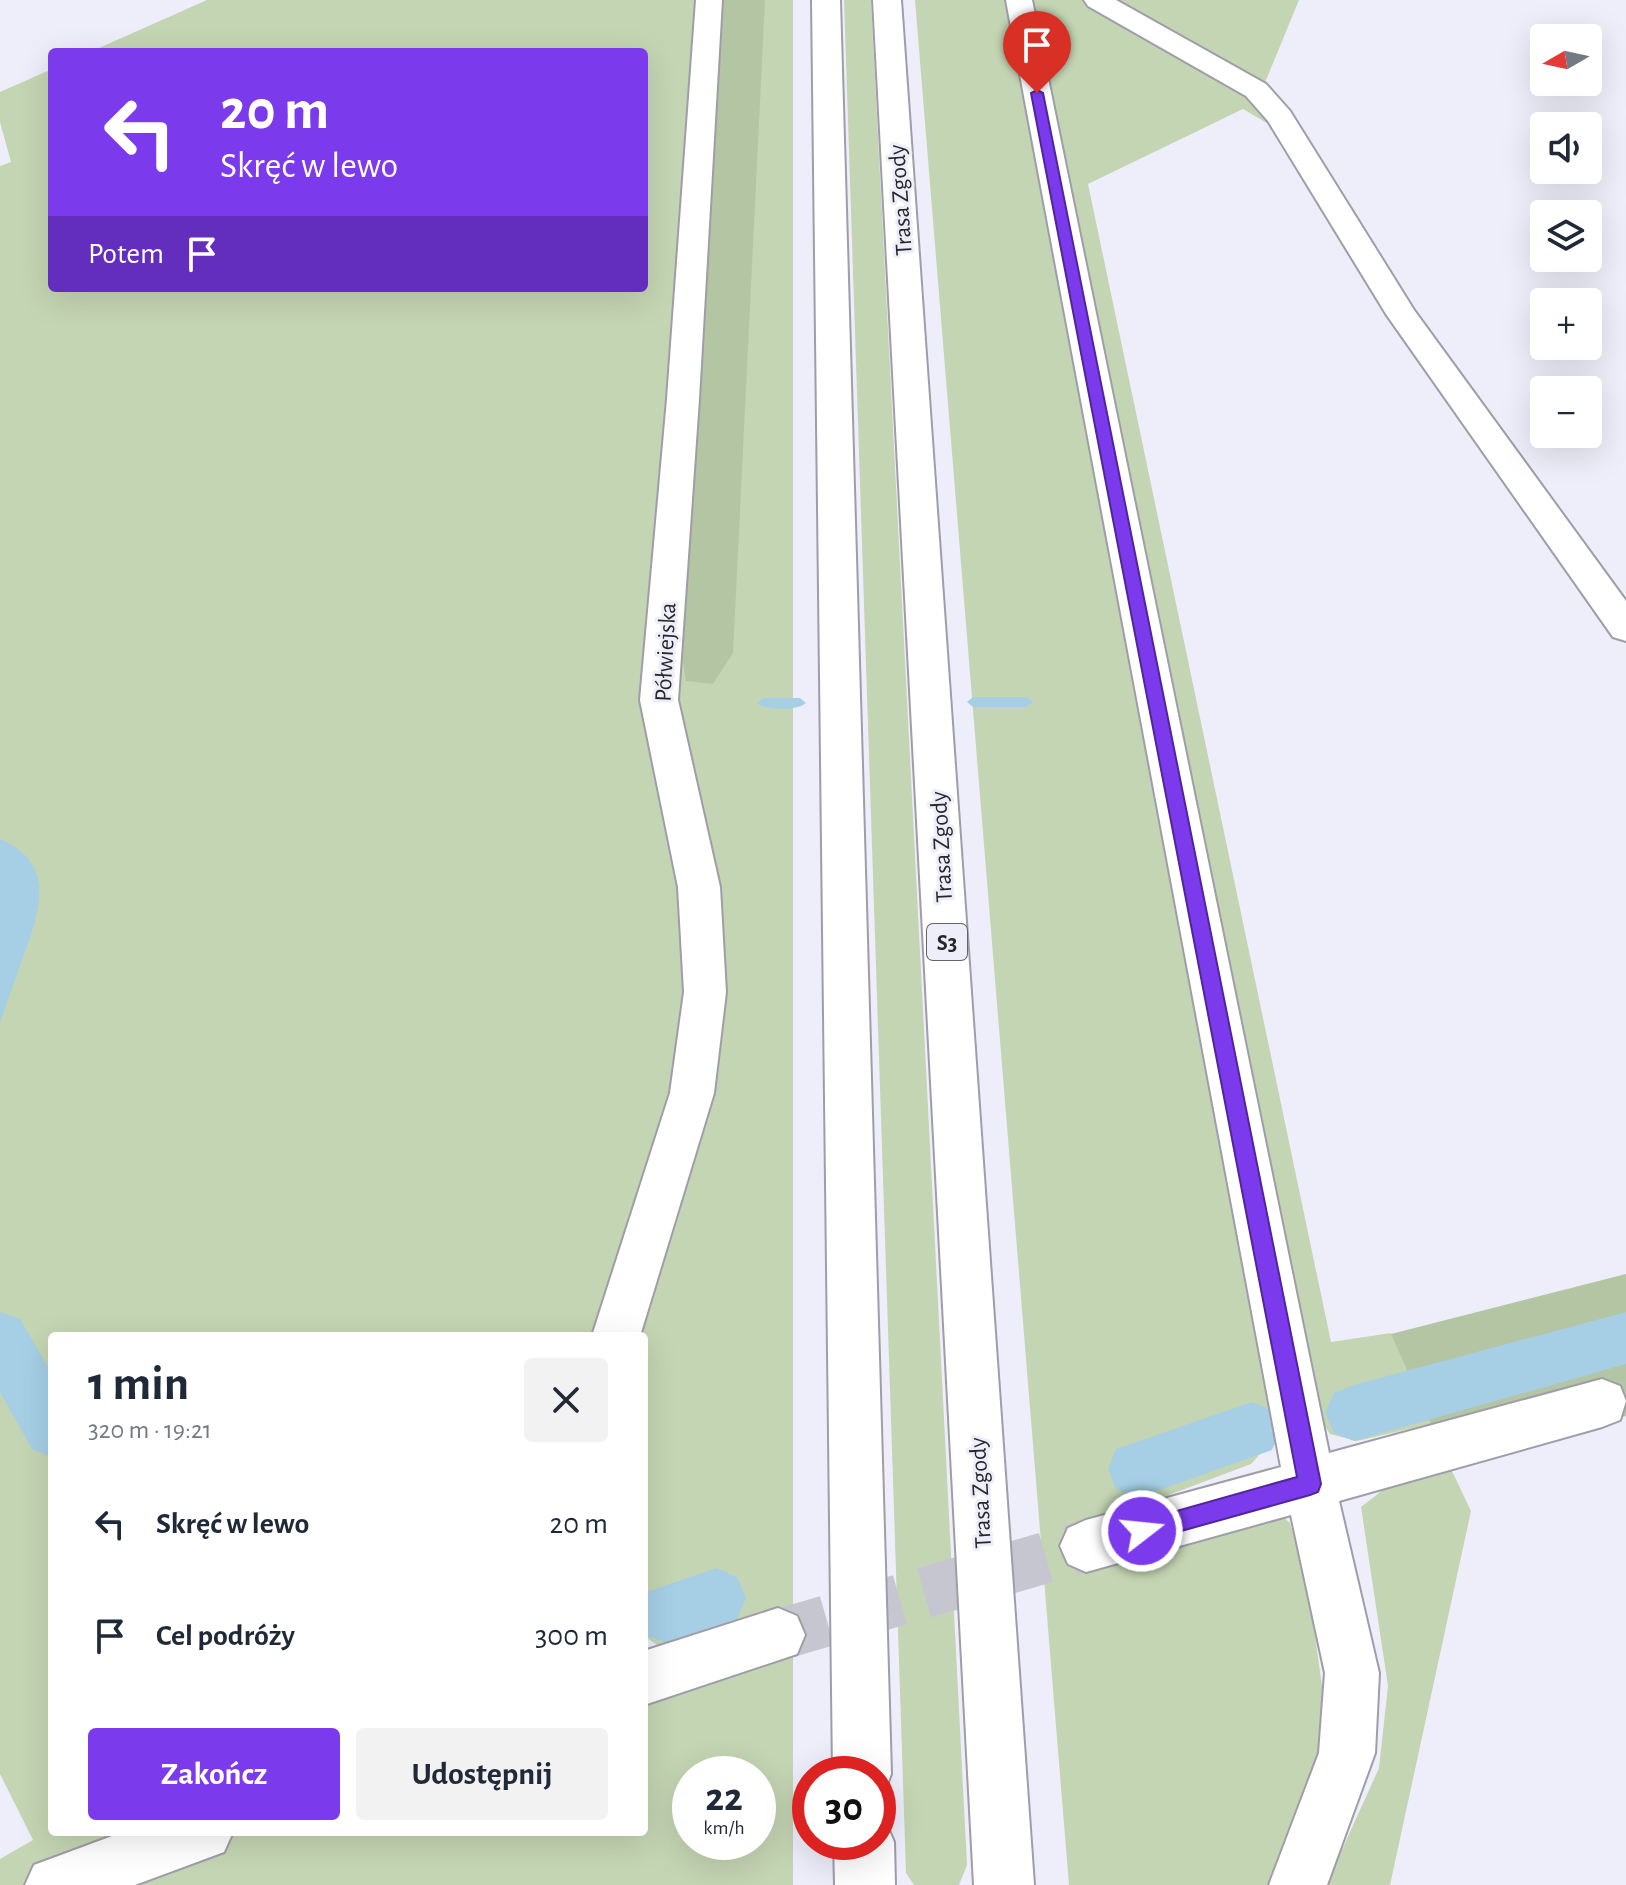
<!DOCTYPE html>
<html lang="pl">
<head>
<meta charset="utf-8">
<style>
	body { margin:0; font-family:"Alegreya Sans",sans-serif; background:#f2f2f3; color:#1f2937; height:100vh; display:flex; flex-direction:column; font-size:30px; white-space:nowrap }
	* { box-sizing:border-box; margin:0 }
	p { font-size:26px; color:#747a83 }
	.icon { flex:none; width:44px; height:44px; fill:none; stroke:currentColor; stroke-width:2; stroke-linecap:round; stroke-linejoin:round }
	.map { position:relative; flex:1; overflow:hidden }
	.sheet { position:absolute; left:48px; top:1332px; width:600px; height:504px; display:flex; flex-direction:column; background:#fff; border-radius:8px; box-shadow:0 8px 32px #0002 }
	.sheet>* { flex:none }
	.guide { position:absolute; left:48px; top:48px; width:600px; height:244px; border-radius:8px; box-shadow:0 8px 32px #0002; background:#7c3aed; color:#fff; overflow:hidden }
	.needle { width:52px; rotate:261deg }
	.fabs { position:absolute; left:1530px; top:24px; display:grid; gap:16px }
	.fabs a { display:grid; place-items:center; width:72px; height:72px; border-radius:8px; background:#fff; box-shadow:0 8px 32px #0002; font-size:40px }
	.speed { position:absolute; left:672px; top:1756px; display:flex; gap:16px; font-size:40px; font-weight:700; text-align:center }
	.speed>* { display:grid; place-content:center; width:104px; height:104px; border-radius:50%; background:#fff; box-shadow:0 8px 32px #0002; line-height:1 }
	.speed small { font-size:20px; font-weight:400 }
	.speed .limit { border:12px solid #d22; background:#fff; color:#111 }
	.pin { position:absolute; display:grid; place-items:center; width:68px; height:68px; color:#fff; margin:-82px -34px; border-radius:50% 50% 50% 0; rotate:-45deg; box-shadow:0 0 8px #0007 }
	.pin .icon { rotate:45deg }
	.me { position:absolute; width:88px; margin:-44px; rotate:74deg; stroke-linejoin:round; filter:drop-shadow(0 0 6px #0008) }
	.turn { display:flex; align-items:center; gap:28px; height:168px; padding:0 40px; font-size:36px }
	.turn .icon { width:104px; height:104px; stroke-width:2.5 }
	.turn b { display:block; font-size:56px; line-height:68px }
	.then { display:flex; align-items:center; height:76px; padding:0 40px; background:#0003; gap:16px; font-size:30px }
	.round { display:grid; place-items:center; flex:none; width:84px; height:84px; border-radius:8px; background:#f2f2f3 }
	.headline { display:flex; align-items:center; justify-content:space-between; height:136px; padding:0 40px }
	h1 { font-size:48px; font-weight:700; line-height:60px }
	.button { display:flex; gap:16px; margin-top:auto; padding:16px 40px }
	.button a { flex:1; height:92px; border-radius:8px; background:#7c3aed; color:#fff; font-size:32px; font-weight:700; line-height:92px; text-align:center }
	.button a+a { background:#f2f2f3; color:#1f2937 }
	ul { padding:0; list-style:none }
	li { display:flex; align-items:center; gap:24px; height:112px; padding:0 40px }
	li div { flex:1 }
	li b { display:block; font-size:30px }
	li em { font-style:normal }
	.map>svg:first-child { display:block }
	.green { fill:#c4d5b3; fill-rule:evenodd }
	.forest { fill:#b3c5a2 }
	.water { fill:#a6cfe5 }
	.lines { fill:none; stroke-linecap:round; stroke-linejoin:round }
	.stream { fill:#a6cfe5; fill-rule:evenodd }
	.canal { fill:#a6cfe5; fill-rule:evenodd }
	.street-tunnel { stroke:#c6c6d1; stroke-width:51; stroke-dasharray:51 25; stroke-linecap:butt }
	.street-casing { stroke:#9e9ea9; stroke-width:4 }
	.highway-casing { stroke:#9e9ea9; stroke-width:4 }
	.street { fill:#fff; fill-rule:evenodd }
	.highway { fill:#fff; fill-rule:evenodd }
	.route { fill:#7c3aed; stroke:#51269a; stroke-width:2 }
	.labels { text-anchor:middle; stroke-width:6; stroke-linejoin:round; paint-order:stroke }
	.shield { fill:#eeeefa; stroke:#63636a; stroke-width:2 }
	.shield-label { font-size:22px; font-weight:bold; fill:#28282c }
	.street-label { font-size:24px; fill:#28282c; stroke:#eeeefa }
</style>
</head>
<body>
<div class="map">
<svg width="1626" height="1885" viewBox="0 0 1626 1885">
	<rect width="100%" height="100%" fill="#eeeefa"/>
	<g class="green">
		<path d="M207,0H702L652,646L651,698L685,853L696,939L693,1031L674,1126L624,1268L608,1336H52V1832H644V1699L770,1659L781,1631L776,1621L686,1651L657,1645L644,1636V1336H633L703,1098L718,1018V919L673,706L672,645L685,463C704,417 692,365 695,318C700,212 709,106 717,0H793V1885H0V1859L33,1840L0,1774V166L11,162L0,122V92L52,69V288H644V52H90ZM690,1774H758V1842H690Z"/>
		<path d="M844,0H871L967,1865L959,1885H914L906,1873Z"/>
		<path d="M915,0H1013L1271,1412L1270,1443L1251,1464L1081,1528L1276,1511L1290,1523L1297,1545L1311,1606L1328,1730L1277,1885H1069Z"/>
		<path d="M1026,0H1086L1249,92L1267,108L1270,125L1243,109L1088,184L1331,1342L1391,1333L1431,1424L1357,1441L1330,1434L1309,1402Z"/>
		<path d="M1116,0H1299L1264,85L1213,59Z"/>
		<path d="M1450,1467L1471,1511L1390,1885H1326L1379,1768L1388,1686L1361,1507L1388,1486Z"/>
	</g>
	<g class="forest">
		<path d="M723,0H765L733,653L713,684L686,681L678,632L711,205Z"/>
		<path d="M1626,1274V1416L1450,1467L1391,1334Z"/>
	</g>
	<path class="water" d="M0,839C60,865 38,915 21,963C14,983 7,1003 0,1022Z"/>
	<g class="lines">
		<g class="stream">
			<path d="M973,697H1027L1033,702L1027,707H973L967,702Z"/>
			<path d="M763,698H800L806,703C796,711 767,711 757,703Z"/>
		</g>
		<g class="canal">
			<path d="M0,1312L20,1319L52,1374V1457L32,1449L0,1392Z"/>
			<path d="M1626,1312V1364L1354,1441L1334,1433L1325,1413L1334,1393L1354,1385Z"/>
			<path d="M1252,1402L1272,1410L1281,1430L1272,1450L1137,1498L1116,1489L1108,1469L1116,1449Z"/>
			<path d="M716,1568L737,1577L746,1598L737,1619L669,1644L647,1636C642,1623 642,1605 647,1592Z"/>
		</g>
		<path class="street-tunnel" d="M778,1635L1086,1546"/>
		<g class="street-casing">
			<g id="street">
				<path d="M696,0H722L699,399L678,700L720,887L726,992L714,1093L640,1336H592L670,1093L684,992L678,887L640,700L667,399Z"/>
				<path d="M1006,0H1032L1329,1453L1602,1379L1620,1386L1626,1401L1620,1420L1602,1427L1339,1501L1379,1673L1375,1753L1327,1885H1269L1319,1753L1325,1673L1291,1515L1086,1572L1068,1564L1060,1546L1068,1528L1086,1520L1281,1467Z"/>
				<path d="M1084,0H1116L1266,84L1290,111L1414,310L1626,601V641L1613,637L1386,314L1268,121L1246,96L1088,6Z"/>
				<path d="M778,1608L797,1616L805,1635L797,1654L644,1705V1651Z"/>
				<path d="M123,1832H233L224,1852L135,1885H25L34,1865Z"/>
			</g>
		</g>
		<g class="highway-casing">
			<g id="highway">
				<path d="M812,0H840L891,1774L883,1795L878,1797V1774H833Z"/>
				<path d="M873,0H901L1034,1885H974Z"/>
				<path d="M878,1818L885,1821L894,1842L895,1885H835L834,1842H878Z"/>
			</g>
		</g>
		<use href="#street" class="street"/>
		<use href="#highway" class="highway"/>
	</g>
	<path class="route" d="M1037,90L1043,93L1321,1484L1318,1492L1310,1495L1142,1542L1134,1539L1131,1531L1134,1523L1297,1477L1031,93Z"/>
	<g class="labels">
		<rect class="shield" x="927" y="924" width="40" height="36" rx="6"/>
		<g class="shield-label">
			<text x="947" y="950">S3</text>
		</g>
		<g class="street-label">
			<text transform="translate(900 200) rotate(-94)" y="8">Trasa Zgody</text>
			<text transform="translate(665 652) rotate(-87)" y="8">Półwiejska</text>
			<text transform="translate(941 847) rotate(-93)" y="8">Trasa Zgody</text>
			<text transform="translate(980 1493) rotate(-93)" y="8">Trasa Zgody</text>
		</g>
	</g>
</svg>
<div class="fabs">
<a><svg class="needle" viewBox="-14 -14 28 28"><path d="M0-13l5 13h-10z" fill="#e53935"/><path d="M0 13l5-13h-10z" fill="#747a83"/></svg></a>
<a><svg class="icon" aria-label="sound" viewBox="0 0 24 24"><path d="M4 9h4l5-4v14l-5-4H4zM17 9q2 3 0 6"/></svg></a>
<a><svg class="icon" aria-label="layers" viewBox="0 0 24 24"><path d="M12 4l9 5-9 5-9-5zM3 14l9 5 9-5"/></svg></a>
<a>+</a>
<a>−</a>
</div>
<div class="speed"><div>22<small>km/h</small></div><div class="limit">30</div></div>
<div class="pin" style="left:1037px;top:93px;background:#d93025"><svg class="icon" aria-label="arrive" viewBox="0 0 24 24"><path d="M6 21V4h12l-3 4 3 4H6"/></svg></div>
<svg class="me" style="left:1142px;top:1531px" viewBox="-20 -20 40 40"><circle r="17" fill="#7c3aed" stroke="#fff" stroke-width="3"/><path d="M0-11L8 9 0 5-8 9z" fill="#fff"/></svg>
<div class="guide">
<div class="turn"><svg class="icon" aria-label="left" viewBox="0 0 24 24"><path d="M17 20v-9H6M10 6l-5 5 5 5"/></svg><div><b>20 m</b>Skręć w lewo</div></div>
<div class="then">Potem<svg class="icon" aria-label="arrive" viewBox="0 0 24 24"><path d="M6 21V4h12l-3 4 3 4H6"/></svg></div>
</div>
<section class="sheet">
<div class="headline"><div><h1>1 min</h1><p>320 m · 19:21</p></div><a class="round"><svg class="icon" aria-label="close" viewBox="0 0 24 24"><path d="M6 6l12 12M18 6L6 18"/></svg></a></div>
<ul>
<li><svg class="icon" aria-label="left" viewBox="0 0 24 24"><path d="M17 20v-9H6M10 6l-5 5 5 5"/></svg><div><b>Skręć w lewo</b></div><em>20 m</em></li>
<li><svg class="icon" aria-label="arrive" viewBox="0 0 24 24"><path d="M6 21V4h12l-3 4 3 4H6"/></svg><div><b>Cel podróży</b></div><em>300 m</em></li>
</ul>
<div class="button"><a>Zakończ</a><a>Udostępnij</a></div>
</section>
</div>
</body>
</html>
